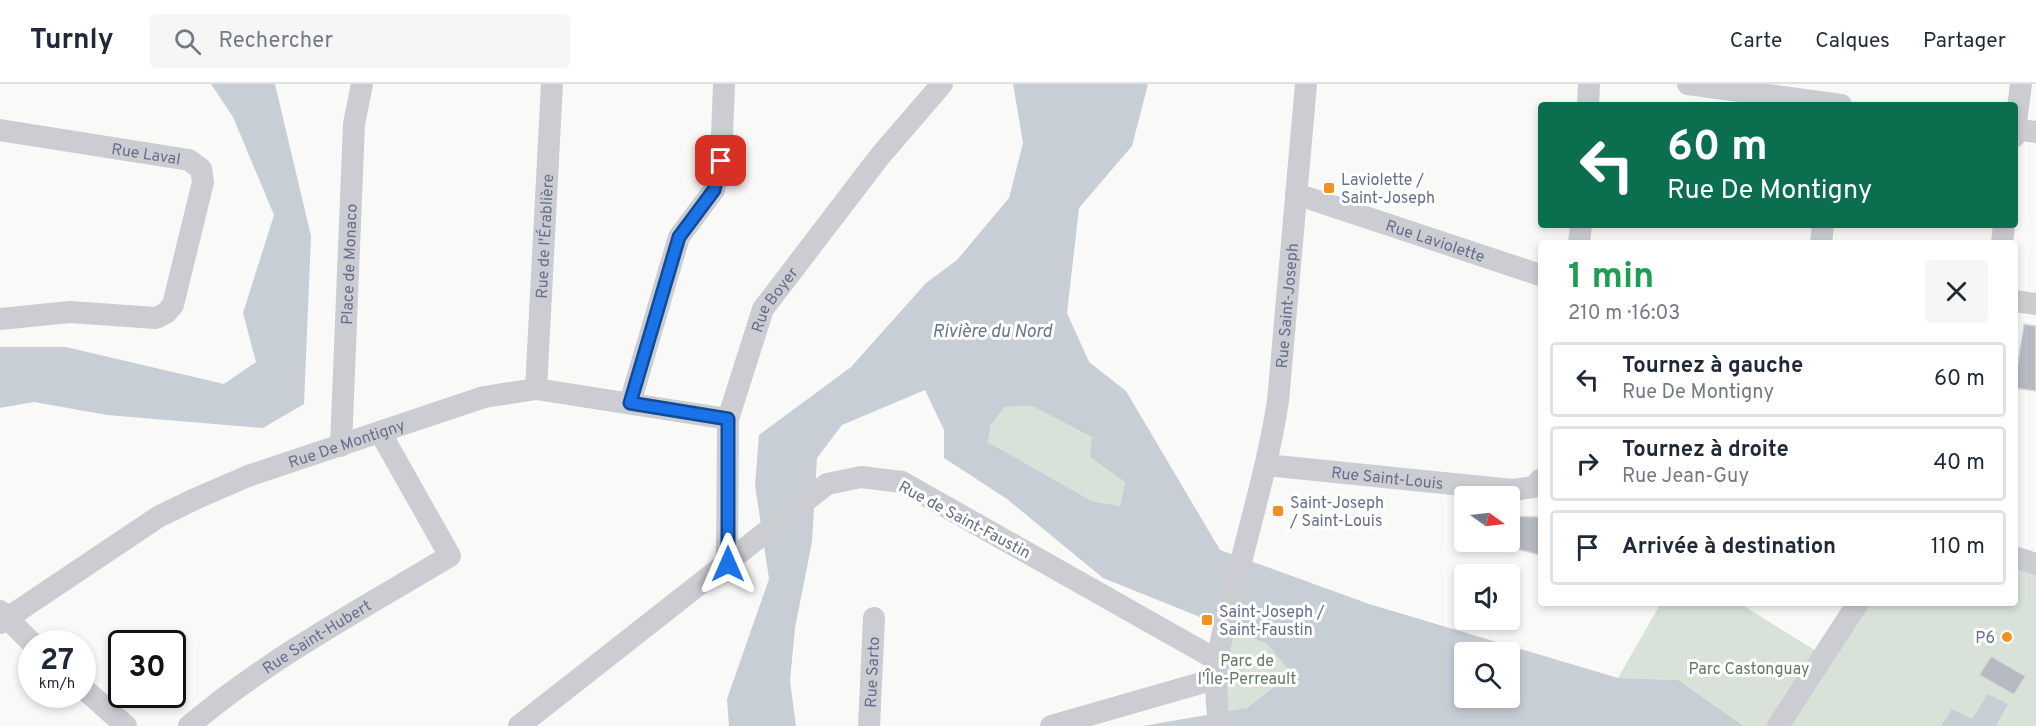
<!DOCTYPE html>
<html lang="fr">
<head>
<meta charset="utf-8">
<style>
	body { margin:0; font-family:Overpass,sans-serif; background:#f6f6f7; color:#1f2937; height:100vh; display:flex; flex-direction:column; font-size:22px; white-space:nowrap }
	* { box-sizing:border-box; margin:0 }
	p { font-size:20px; color:#747a83 }
	.icon { flex:none; width:33px; height:33px; fill:none; stroke:currentColor; stroke-width:2; stroke-linecap:round; stroke-linejoin:round }
	.map { position:relative; flex:1; overflow:hidden }
	.side { position:absolute; left:1538px; top:156px; width:480px; height:366px; display:flex; flex-direction:column; background:#fff; border-radius:6px; box-shadow:0 3px 9px #0003 }
	.side>* { flex:none }
	.top-card { position:absolute; left:1538px; top:18px; width:480px; height:126px; border-radius:6px; box-shadow:0 3px 9px #0003; background:#0b6e4f; color:#fff; overflow:hidden }
	.needle { width:39px; rotate:104deg }
	.fabs { position:absolute; left:1454px; top:402px; display:grid; gap:12px }
	.fabs a { display:grid; place-items:center; width:66px; height:66px; border-radius:6px; background:#fff; box-shadow:0 3px 9px #0003; font-size:30px }
	.speed { position:absolute; left:18px; top:546px; display:flex; gap:12px; font-size:30px; font-weight:700; text-align:center }
	.speed>* { display:grid; place-content:center; width:78px; height:78px; border-radius:50%; background:#fff; box-shadow:0 3px 9px #0003; line-height:1 }
	.speed small { font-size:15px; font-weight:400 }
	.speed .limit { border:3px solid #111; border-radius:9px; background:#fff; color:#111 }
	.pin { position:absolute; display:grid; place-items:center; width:51px; height:51px; color:#fff; margin:-26px; border-radius:12px; box-shadow:0 3px 9px #0006 }
	.me { position:absolute; width:66px; margin:-33px; rotate:0deg; stroke-linejoin:round; filter:drop-shadow(0 0 4px #0008) }
	.turn { display:flex; align-items:center; gap:21px; height:126px; padding:0 30px; font-size:27px }
	.turn .icon { width:78px; height:78px; stroke-width:2.5 }
	.turn b { display:block; font-size:42px; line-height:51px }
	.round { display:grid; place-items:center; flex:none; width:63px; height:63px; border-radius:6px; background:#f6f6f7 }
	.headline { display:flex; align-items:center; justify-content:space-between; height:102px; padding:0 30px }
	h1 { font-size:36px; font-weight:700; line-height:45px; color:#1e9e55 }
	ul { padding:0; list-style:none }
	li { display:flex; align-items:center; gap:18px; height:75px; margin:0 12px 9px; padding:0 18px; border:3px solid #e0e1e3; border-radius:6px }
	li div { flex:1 }
	li b { display:block; font-size:22px }
	li em { font-style:normal }
	header { display:flex; align-items:center; gap:36px; box-sizing:border-box; height:84px; padding:0 30px; background:#fff; border-bottom:2px solid #e0e1e3 }
	header strong { font-size:28px }
	nav { display:flex; gap:33px; margin-inline-start:auto; font-size:21px }
	.search { width:420px; height:54px; background:#f6f6f7; display:flex; align-items:center; gap:15px; box-sizing:border-box; padding:0 21px; border-radius:6px; color:#747a83; font-size:22px }
	.map>svg:first-child { display:block }
	.green { fill:#d9e2d8 }
	.water { fill:#c8ced6; fill-rule:evenodd }
	.building { fill:#b6bac3; stroke:#dbdcd9; stroke-width:1.5 }
	.lines { fill:none; stroke-linecap:round; stroke-linejoin:round }
	.minor { stroke:#cccdd2; stroke-width:22 }
	.route-casing { stroke:#114b97; stroke-width:15 }
	.route { stroke:#1a73e8; stroke-width:10 }
	.poi-dot { fill:#f3911e; stroke:#fff; stroke-width:2 }
	.labels { text-anchor:middle; stroke-width:6; stroke-linejoin:round; paint-order:stroke }
	.street-label { font-size:16px; fill:#666f8b; stroke:#fff }
	.poi-label { font-size:16px; fill:#666f8b; stroke:#fff; text-anchor:start }
	.park-label { font-size:16px; fill:#627b64; stroke:#fff }
	.water-label { font-size:18px; font-style:italic; fill:#67778d; stroke:#fff }
</style>
</head>
<body>
<header>
<strong>Turnly</strong>
<div class="search"><svg class="icon" aria-label="search" viewBox="0 0 24 24"><circle cx="10" cy="10" r="6"/><path d="M15 15l6 6"/></svg>Rechercher</div>
<nav><a>Carte</a><a>Calques</a><a>Partager</a></nav>
</header>
<div class="map">
<svg width="2036" height="642" viewBox="0 0 2036 642">
	<rect width="100%" height="100%" fill="#f9faf7"/>
	<g class="green">
		<path d="M1032,322L1093,353L1091,373L1125,398L1120,422L1092,417L988,358L991,341L1005,323Z"/>
		<path d="M2015,473L2036,480V642H1778L1861,519H2014Z"/>
		<path d="M1661,519H1739L1821,570L1772,642H1744L1678,596L1618,594Z"/>
		<path d="M1229,544L1267,560L1291,589L1247,624L1224,630Z"/>
	</g>
	<g class="water">
		<path d="M211,0H275L311,152L304,320L263,344L107,331L34,318L0,324V263H66L224,300L256,278L243,229L274,131L233,33Z"/>
		<path d="M1013,0H1148L1132,62L1079,124L1067,229L1089,278L1126,307L1220,466L1369,520L1618,594L1678,596L1744,642H1143L1247,624L1291,589L1267,560L1103,494L1007,415L944,374V346L925,306L842,341L817,374L812,458L795,544L790,597L796,642H729L727,615L769,495L755,401L759,351L851,283L926,199L957,176L1009,114L1023,59ZM1032,322L1092,353L1090,373L1125,398L1120,422L1092,417L988,358L991,341L1005,323ZM1464,568H1509V614H1464Z"/>
		<path d="M1988,610L2008,620L1996,642H1941L1952,625L1972,635Z"/>
	</g>
	<g class="building">
		<path d="M2024,240L2036,242V307L2014,304Z"/>
		<path d="M1509,432L1540,433V471L1509,463Z"/>
		<path d="M1991,572L2026,592L2014,611L1979,591Z"/>
	</g>
	<g class="lines">
		<g class="minor">
			<path d="M1688,0L1841,21"/>
			<path d="M1588,21L1589,0"/>
			<path d="M2014,45L2036,48"/>
			<path id="s1" d="M0,46L189,76L201,85L203,98L173,221L166,229L156,234L70,228L0,235"/>
			<path d="M2014,53L2021,0"/>
			<path id="s2" d="M1296,110L1540,191"/>
			<path d="M1579,159L1581,141"/>
			<path d="M1821,159L1823,141"/>
			<path d="M2002,159L2004,141"/>
			<path d="M2014,217L2036,220"/>
			<path id="s3" d="M536,305L552,0"/>
			<path d="M630,319L679,153L714,106L721,77L724,0"/>
			<path id="s4" d="M341,362L354,40L362,0"/>
			<path id="s5" d="M1266,381L1512,406L1534,403L1540,396"/>
			<path d="M2014,473L2036,480"/>
			<path id="s6" d="M727,480L728,335L763,225L880,72L942,0"/>
			<path d="M0,527L33,560"/>
			<path id="s7" d="M0,539L158,433L195,415L248,392L484,313L536,305L728,335"/>
			<path d="M82,603L126,642"/>
			<path id="s8" d="M189,642C268,575 361,525 450,472L380,348"/>
			<path d="M519,642L827,400L861,393L902,398L1217,576"/>
			<path id="s9" d="M869,642L874,534"/>
			<path d="M1051,642L1215,595"/>
			<path id="s10" d="M1220,642C1208,582 1228,528 1243,470C1256,419 1270,369 1278,317L1306,0"/>
			<path d="M1778,642L1858,519"/>
		</g>
	</g>
	<g class="lines">
		<g class="route-casing">
			<path id="route" d="M721,77L714,106L679,153L630,319L728,335V480"/>
		</g>
		<use href="#route" class="route"/>
	</g>
	<g class="poi-dot">
		<rect x="1323" y="98" width="12" height="12" rx="3"/>
		<rect x="1272" y="421" width="12" height="12" rx="3"/>
		<rect x="1201" y="530" width="12" height="12" rx="3"/>
		<circle cx="2007" cy="553" r="6"/>
	</g>
	<g class="labels">
		<g class="street-label">
			<text dy="6" stroke="none"><textPath href="#s1" startOffset="148">Rue Laval</textPath></text>
			<text dy="6" stroke="none"><textPath href="#s3" startOffset="153">Rue de l'Érablière</textPath></text>
			<text dy="6" stroke="none"><textPath href="#s2" startOffset="147">Rue Laviolette</textPath></text>
			<text dy="6" stroke="none"><textPath href="#s4" startOffset="182">Place de Monaco</textPath></text>
			<text dy="6" stroke="none"><textPath href="#s6" startOffset="274">Rue Boyer</textPath></text>
			<text dy="6" stroke="none"><textPath href="#s10" startOffset="428">Rue Saint-Joseph</textPath></text>
			<text dy="6" stroke="none"><textPath href="#s7" startOffset="393">Rue De Montigny</textPath></text>
			<text dy="6" stroke="none"><textPath href="#s5" startOffset="122">Rue Saint-Louis</textPath></text>
			<text transform="translate(965 435) rotate(28)" y="6">Rue de Saint-Faustin</text>
			<text dy="6" stroke="none"><textPath href="#s8" startOffset="156">Rue Saint-Hubert</textPath></text>
			<text dy="6" stroke="none"><textPath href="#s9" startOffset="54">Rue Sarto</textPath></text>
		</g>
		<g class="poi-label">
			<text x="1341" y="101">Laviolette /<tspan x="1341" dy="18">Saint-Joseph</tspan></text>
			<text x="1290" y="424">Saint-Joseph<tspan x="1290" dy="18">/ Saint-Louis</tspan></text>
			<text x="1219" y="533">Saint-Joseph /<tspan x="1219" dy="18">Saint-Faustin</tspan></text>
			<text x="1995" y="559" text-anchor="end">P6</text>
		</g>
		<g class="park-label">
			<text x="1247" y="582">Parc de<tspan x="1247" dy="18">l'Île-Perreault</tspan></text>
			<text x="1749" y="590">Parc Castonguay</text>
		</g>
		<g class="water-label">
			<text x="992" y="253">Rivière du Nord</text>
		</g>
	</g>
</svg>
<div class="fabs">
<a><svg class="needle" viewBox="-14 -14 28 28"><path d="M0-13l5 13h-10z" fill="#e53935"/><path d="M0 13l5-13h-10z" fill="#747a83"/></svg></a>
<a><svg class="icon" aria-label="sound" viewBox="0 0 24 24"><path d="M4 9h4l5-4v14l-5-4H4zM17 9q2 3 0 6"/></svg></a>
<a><svg class="icon" aria-label="search" viewBox="0 0 24 24"><circle cx="10" cy="10" r="6"/><path d="M15 15l6 6"/></svg></a>
</div>
<div class="speed"><div>27<small>km/h</small></div><div class="limit">30</div></div>
<div class="pin" style="left:721px;top:77px;background:#d93025"><svg class="icon" aria-label="arrive" viewBox="0 0 24 24"><path d="M6 21V4h12l-3 4 3 4H6"/></svg></div>
<svg class="me" style="left:728px;top:480px" viewBox="-20 -20 40 40"><path d="M0-17L14 15 0 8-14 15z" fill="#1a73e8" stroke="#fff" stroke-width="4"/></svg>
<div class="top-card">
<div class="turn"><svg class="icon" aria-label="left" viewBox="0 0 24 24"><path d="M17 20v-9H6M10 6l-5 5 5 5"/></svg><div><b>60 m</b>Rue De Montigny</div></div>
</div>
<section class="side">
<div class="headline"><div><h1>1 min</h1><p>210 m · 16:03</p></div><a class="round"><svg class="icon" aria-label="close" viewBox="0 0 24 24"><path d="M6 6l12 12M18 6L6 18"/></svg></a></div>
<ul>
<li><svg class="icon" aria-label="left" viewBox="0 0 24 24"><path d="M17 20v-9H6M10 6l-5 5 5 5"/></svg><div><b>Tournez à gauche</b><p>Rue De Montigny</p></div><em>60 m</em></li>
<li><svg class="icon" aria-label="right" viewBox="0 0 24 24"><path d="M7 20v-9h11M14 6l5 5-5 5"/></svg><div><b>Tournez à droite</b><p>Rue Jean-Guy</p></div><em>40 m</em></li>
<li><svg class="icon" aria-label="arrive" viewBox="0 0 24 24"><path d="M6 21V4h12l-3 4 3 4H6"/></svg><div><b>Arrivée à destination</b></div><em>110 m</em></li>
</ul>
</section>
</div>
</body>
</html>
